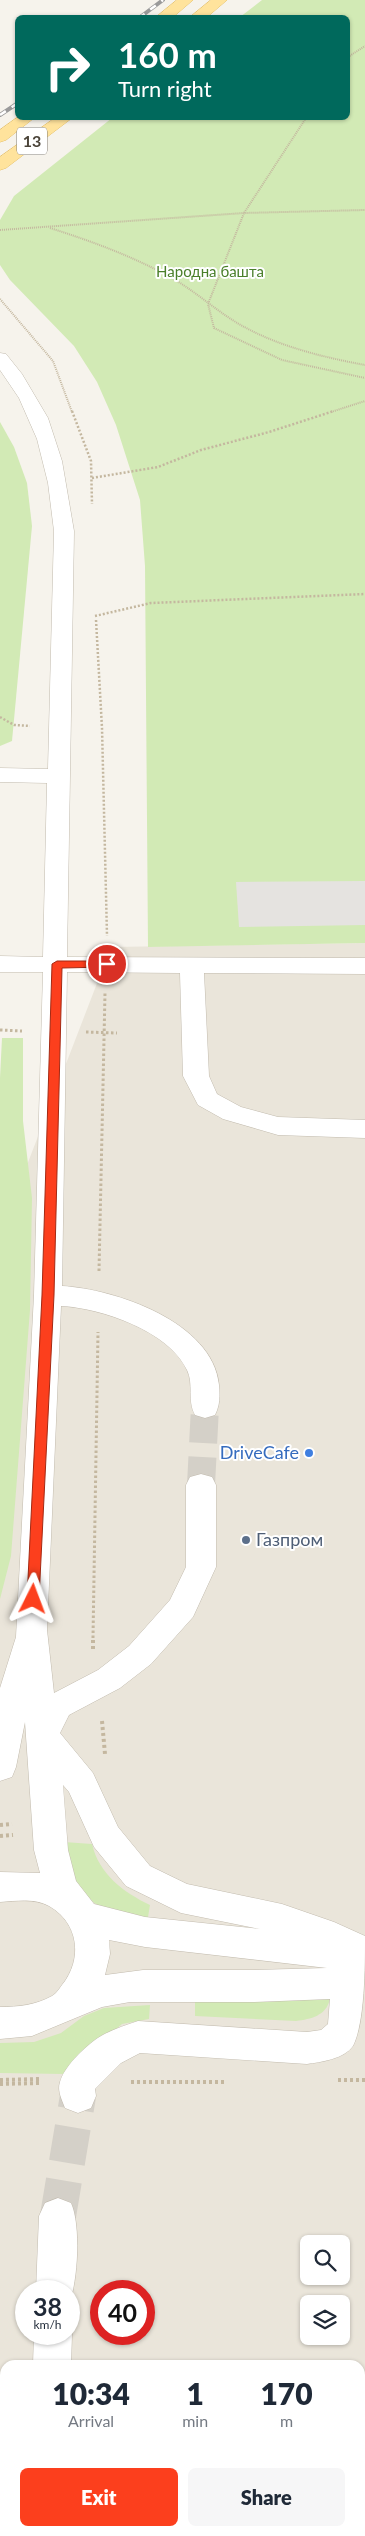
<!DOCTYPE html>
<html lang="en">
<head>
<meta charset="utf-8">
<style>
	body { margin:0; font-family:Lato,sans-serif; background:#f6f6f7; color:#1f2937; height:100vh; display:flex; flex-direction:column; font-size:19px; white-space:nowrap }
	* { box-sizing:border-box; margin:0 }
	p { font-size:16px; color:#747a83 }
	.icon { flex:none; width:28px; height:28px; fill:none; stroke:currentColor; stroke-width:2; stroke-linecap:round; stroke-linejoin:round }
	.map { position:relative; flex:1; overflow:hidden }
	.sheet { position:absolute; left:0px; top:2360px; width:365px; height:176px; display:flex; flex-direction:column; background:#fff; border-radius:15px 15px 0 0; box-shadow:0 1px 4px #0004 }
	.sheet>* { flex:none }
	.banner { position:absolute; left:15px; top:15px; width:335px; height:105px; border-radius:8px; box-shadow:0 1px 4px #0004; background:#00695c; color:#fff; overflow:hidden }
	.tools { position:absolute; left:300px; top:2235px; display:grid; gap:10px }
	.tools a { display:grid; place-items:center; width:50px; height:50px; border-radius:8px; background:#fff; box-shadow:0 1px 4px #0004; font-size:25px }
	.speed { position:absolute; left:15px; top:2280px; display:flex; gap:10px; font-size:25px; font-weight:700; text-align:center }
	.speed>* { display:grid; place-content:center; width:65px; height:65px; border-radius:50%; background:#fff; box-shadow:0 1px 4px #0004; line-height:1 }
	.speed small { font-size:12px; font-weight:400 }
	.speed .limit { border:8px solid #d22; background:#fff; color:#111 }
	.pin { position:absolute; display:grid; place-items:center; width:42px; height:42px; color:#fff; margin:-21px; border:2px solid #fff; border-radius:50%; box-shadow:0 1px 5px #0007 }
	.me { position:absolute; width:55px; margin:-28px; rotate:3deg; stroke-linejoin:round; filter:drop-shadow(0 0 4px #0008) }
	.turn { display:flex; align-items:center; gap:18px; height:105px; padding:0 20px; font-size:22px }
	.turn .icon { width:65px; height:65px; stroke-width:2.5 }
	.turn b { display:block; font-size:35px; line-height:42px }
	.eta { display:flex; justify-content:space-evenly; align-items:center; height:85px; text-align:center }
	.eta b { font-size:30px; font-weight:800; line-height:35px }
	.primary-button { display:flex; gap:10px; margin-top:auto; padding:10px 20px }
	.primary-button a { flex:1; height:58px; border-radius:8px; background:#fc3f1d; color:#fff; font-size:20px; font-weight:800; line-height:58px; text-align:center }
	.primary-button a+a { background:#f6f6f7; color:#1f2937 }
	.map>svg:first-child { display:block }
	.residential { fill:#eae5da; fill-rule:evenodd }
	.green { fill:#d2eab5 }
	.parking { fill:#e5e3e0 }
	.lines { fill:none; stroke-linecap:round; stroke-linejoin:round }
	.minor-tunnel-far1 { stroke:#d4d0c8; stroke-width:28; stroke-dasharray:28 14; stroke-linecap:butt }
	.minor-tunnel { stroke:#d4d0c8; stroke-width:36; stroke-dasharray:36 18; stroke-linecap:butt }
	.minor-casing { stroke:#c2bbae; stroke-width:1 }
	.major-casing { stroke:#e6c16a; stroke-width:1 }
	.path-far3 { stroke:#c4b79f; stroke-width:2; stroke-dasharray:1 1; stroke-linecap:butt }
	.path-far2 { stroke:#c4b79f; stroke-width:2.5; stroke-dasharray:2 2; stroke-linecap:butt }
	.path-far1 { stroke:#c4b79f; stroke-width:3; stroke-dasharray:2.5 2.5; stroke-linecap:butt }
	.path { stroke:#c4b79f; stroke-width:4; stroke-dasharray:3 3; stroke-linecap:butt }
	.minor { fill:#fff; fill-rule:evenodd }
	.major { fill:#ffe39c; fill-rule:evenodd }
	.rail-casing { stroke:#9a9a9a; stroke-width:4 }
	.rail { stroke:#fff; stroke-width:2.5; stroke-dasharray:7; stroke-linecap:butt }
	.route { fill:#fc3f1d; stroke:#a42913 }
	.shop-dot { fill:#3f7fe0; stroke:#fff; stroke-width:2 }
	.service-dot { fill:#5c6f8a; stroke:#fff; stroke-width:2 }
	.labels { text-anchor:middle; stroke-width:4; stroke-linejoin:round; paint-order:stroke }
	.far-park-label { font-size:15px; fill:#4a7f2a; stroke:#fff }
	.shield { fill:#fff; stroke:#817c74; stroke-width:1 }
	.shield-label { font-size:16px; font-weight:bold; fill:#4b4439 }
	.shop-label { font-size:18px; fill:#366cbe; stroke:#fff; text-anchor:end }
	.service-label { font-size:18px; fill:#4e5e75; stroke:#fff; text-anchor:start }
</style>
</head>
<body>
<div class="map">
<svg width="365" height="2536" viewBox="0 0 365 2536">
	<rect width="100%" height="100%" fill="#f6f3ec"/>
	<path class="residential" d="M365,943V2536H0V1235L111,947ZM309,2244H341V2276H309ZM26,2291H69V2334H26ZM101,2291H144V2334H101ZM309,2304H341V2336H309ZM5,2365H360V2531H5Z"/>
	<g class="green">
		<path d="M262,0H365V943L148,947L145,566L140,500L116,425L97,382L74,346L10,280L0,265V220L14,196L112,118H348V18L240,17Z"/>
		<path d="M0,422L14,447L27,483L32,526L12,741L0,746Z"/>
		<path d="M2,1038H23V1121L32,1198L30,1310L11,1556L0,1599V1078Z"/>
		<path d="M64,1842L92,1844C99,1874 123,1892 150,1905L148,1917C119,1916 89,1909 74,1880C69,1869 67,1854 64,1842Z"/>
		<path d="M330,1999C326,2016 311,2019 296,2021L195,2016V2001Z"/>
		<path d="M150,2005L149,2019L122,2024L64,2074L0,2073V2043L34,2042L61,2033L84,2016L104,2008Z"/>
	</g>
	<path class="parking" d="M365,881V925L239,927L236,882Z"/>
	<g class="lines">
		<path class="minor-tunnel-far1" d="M201,1485L205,1407"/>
		<path class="minor-tunnel" d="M58,2216L78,2096"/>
		<g class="minor-casing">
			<g id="minor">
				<path d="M0,353L6,354L22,374L48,418L62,461L74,531L67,957L365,958V974L204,973L209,1076L217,1094L241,1107L278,1117L365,1120V1138L278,1135L223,1119L198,1105L183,1076L180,973L67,972L62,1286C115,1289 213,1322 219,1385C220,1396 220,1405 215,1415L205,1418L195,1415C187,1401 194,1384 187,1370C169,1331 101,1308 61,1306L47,1630L54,1693L98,1670L129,1646L170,1600L186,1567V1485L190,1477L201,1474L212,1477L216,1485V1567L193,1617L151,1664L120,1688L69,1715L60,1733L93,1773L118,1827L150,1866L187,1884L282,1904L334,1922L365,1936C365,1967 365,2022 353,2046C344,2059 321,2062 307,2064L140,2053L121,2063L95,2089L96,2096L91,2108L78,2113L65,2108C62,2100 57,2091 60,2082C64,2067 83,2049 95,2040C107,2031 124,2026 138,2021L307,2032L321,2030L328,2024L330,1999L254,2002H130L102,2007L32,2036L0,2039V2007C18,2007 36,2005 52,1996C56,1994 59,1989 62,1985C83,1959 79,1923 49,1906C34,1898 16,1901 0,1902V1872L40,1873L34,1850L25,1722L16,1767L12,1777L0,1781V1688L16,1637L34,1295L43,972H0V956L43,957L47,783L0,782V768L48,769L54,531L48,483L37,439L19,398L0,370ZM63,1785L69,1792L94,1847L126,1886L181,1913L260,1929L145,1917L94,1904L76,1881L68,1850ZM109,1940L145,1947L327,1968L254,1970H143L105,1975L110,1954Z"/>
				<path d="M58,2198L71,2203C81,2225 78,2281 69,2304V2291H36L39,2216L45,2203Z"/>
				<path d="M69,2326L72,2334L71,2365H33L34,2334H69Z"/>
			</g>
		</g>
		<g class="major-casing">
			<g id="major">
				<path d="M177,0H193L172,18H155Z"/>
				<path d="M211,0H227L206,18H189Z"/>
				<path d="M18,117L34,118L6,140L0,142V130Z"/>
				<path d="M55,118H72L6,168L0,170V157Z"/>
			</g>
		</g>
		<g class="path-far3">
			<path d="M348,57L365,46"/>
			<path d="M306,118L244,213L208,304L214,328L282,360L365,378"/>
			<path d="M50,228C91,241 132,256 170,277C194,290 215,310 239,324C277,346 322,357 365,365"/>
			<path d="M0,230L244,213L365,210"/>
			<path d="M0,299L53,361L72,412"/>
			<path d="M331,412L365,401"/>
		</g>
		<g class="path-far2">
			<path d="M72,411L91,461L92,504"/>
			<path d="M92,478L158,467L201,450L269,432L334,411"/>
			<path d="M95,616L151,603L365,594"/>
			<path d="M96,620L102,728L107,936"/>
			<path d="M0,717L14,725L30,726"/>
		</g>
		<g class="path-far1">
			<path d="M0,1030L22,1031"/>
			<path d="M86,1032L117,1033"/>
			<path d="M99,1271L105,993"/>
			<path d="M93,1638L98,1332"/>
		</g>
		<g class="path">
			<path d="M93,1649V1637"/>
			<path d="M102,1721L105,1754"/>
			<path d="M0,1825L12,1824"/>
			<path d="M0,1836L13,1835"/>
			<path d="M0,2080L40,2079"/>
			<path d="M338,2080H365"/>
			<path d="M131,2082H224"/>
			<path d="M0,2084L39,2083"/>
		</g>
		<use href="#minor" class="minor"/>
		<use href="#major" class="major"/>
		<g class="rail-casing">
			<g id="rail">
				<path d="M139,18L163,0"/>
				<path d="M0,115L18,103"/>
			</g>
		</g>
		<use href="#rail" class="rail"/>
	</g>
	<path class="route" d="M57,961H107L112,964L107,967L62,968L54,1295L39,1599L33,1604L27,1599L42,1295L52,964Z"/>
	<circle class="shop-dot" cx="309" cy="1453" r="5"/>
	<circle class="service-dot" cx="246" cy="1540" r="5"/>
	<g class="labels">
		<g class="far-park-label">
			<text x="210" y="277">Народна башта</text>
		</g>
		<rect class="shield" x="17" y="127.5" width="30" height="27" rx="4"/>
		<g class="shield-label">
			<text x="32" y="147">13</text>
		</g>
		<g class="shop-label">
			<text x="299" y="1459">DriveCafe</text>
		</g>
		<g class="service-label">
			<text x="256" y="1546">Газпром</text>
		</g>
	</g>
</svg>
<div class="tools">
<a><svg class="icon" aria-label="search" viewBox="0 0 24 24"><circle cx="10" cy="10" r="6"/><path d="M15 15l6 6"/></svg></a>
<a><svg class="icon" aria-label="layers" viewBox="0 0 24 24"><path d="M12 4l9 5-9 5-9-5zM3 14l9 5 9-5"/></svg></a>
</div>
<div class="speed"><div>38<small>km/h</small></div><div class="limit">40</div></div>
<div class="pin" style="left:107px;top:964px;background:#d93025"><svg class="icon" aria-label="arrive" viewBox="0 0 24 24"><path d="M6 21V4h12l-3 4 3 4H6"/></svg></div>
<svg class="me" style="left:33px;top:1599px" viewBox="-20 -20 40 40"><path d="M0-17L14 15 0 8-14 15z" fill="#fc3f1d" stroke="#fff" stroke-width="4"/></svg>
<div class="banner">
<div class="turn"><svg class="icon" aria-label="right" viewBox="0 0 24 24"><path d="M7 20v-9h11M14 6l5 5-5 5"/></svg><div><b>160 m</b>Turn right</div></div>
</div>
<section class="sheet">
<div class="eta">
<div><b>10:34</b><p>Arrival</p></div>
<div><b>1</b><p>min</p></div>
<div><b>170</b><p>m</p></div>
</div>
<div class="primary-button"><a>Exit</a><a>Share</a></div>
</section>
</div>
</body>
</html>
